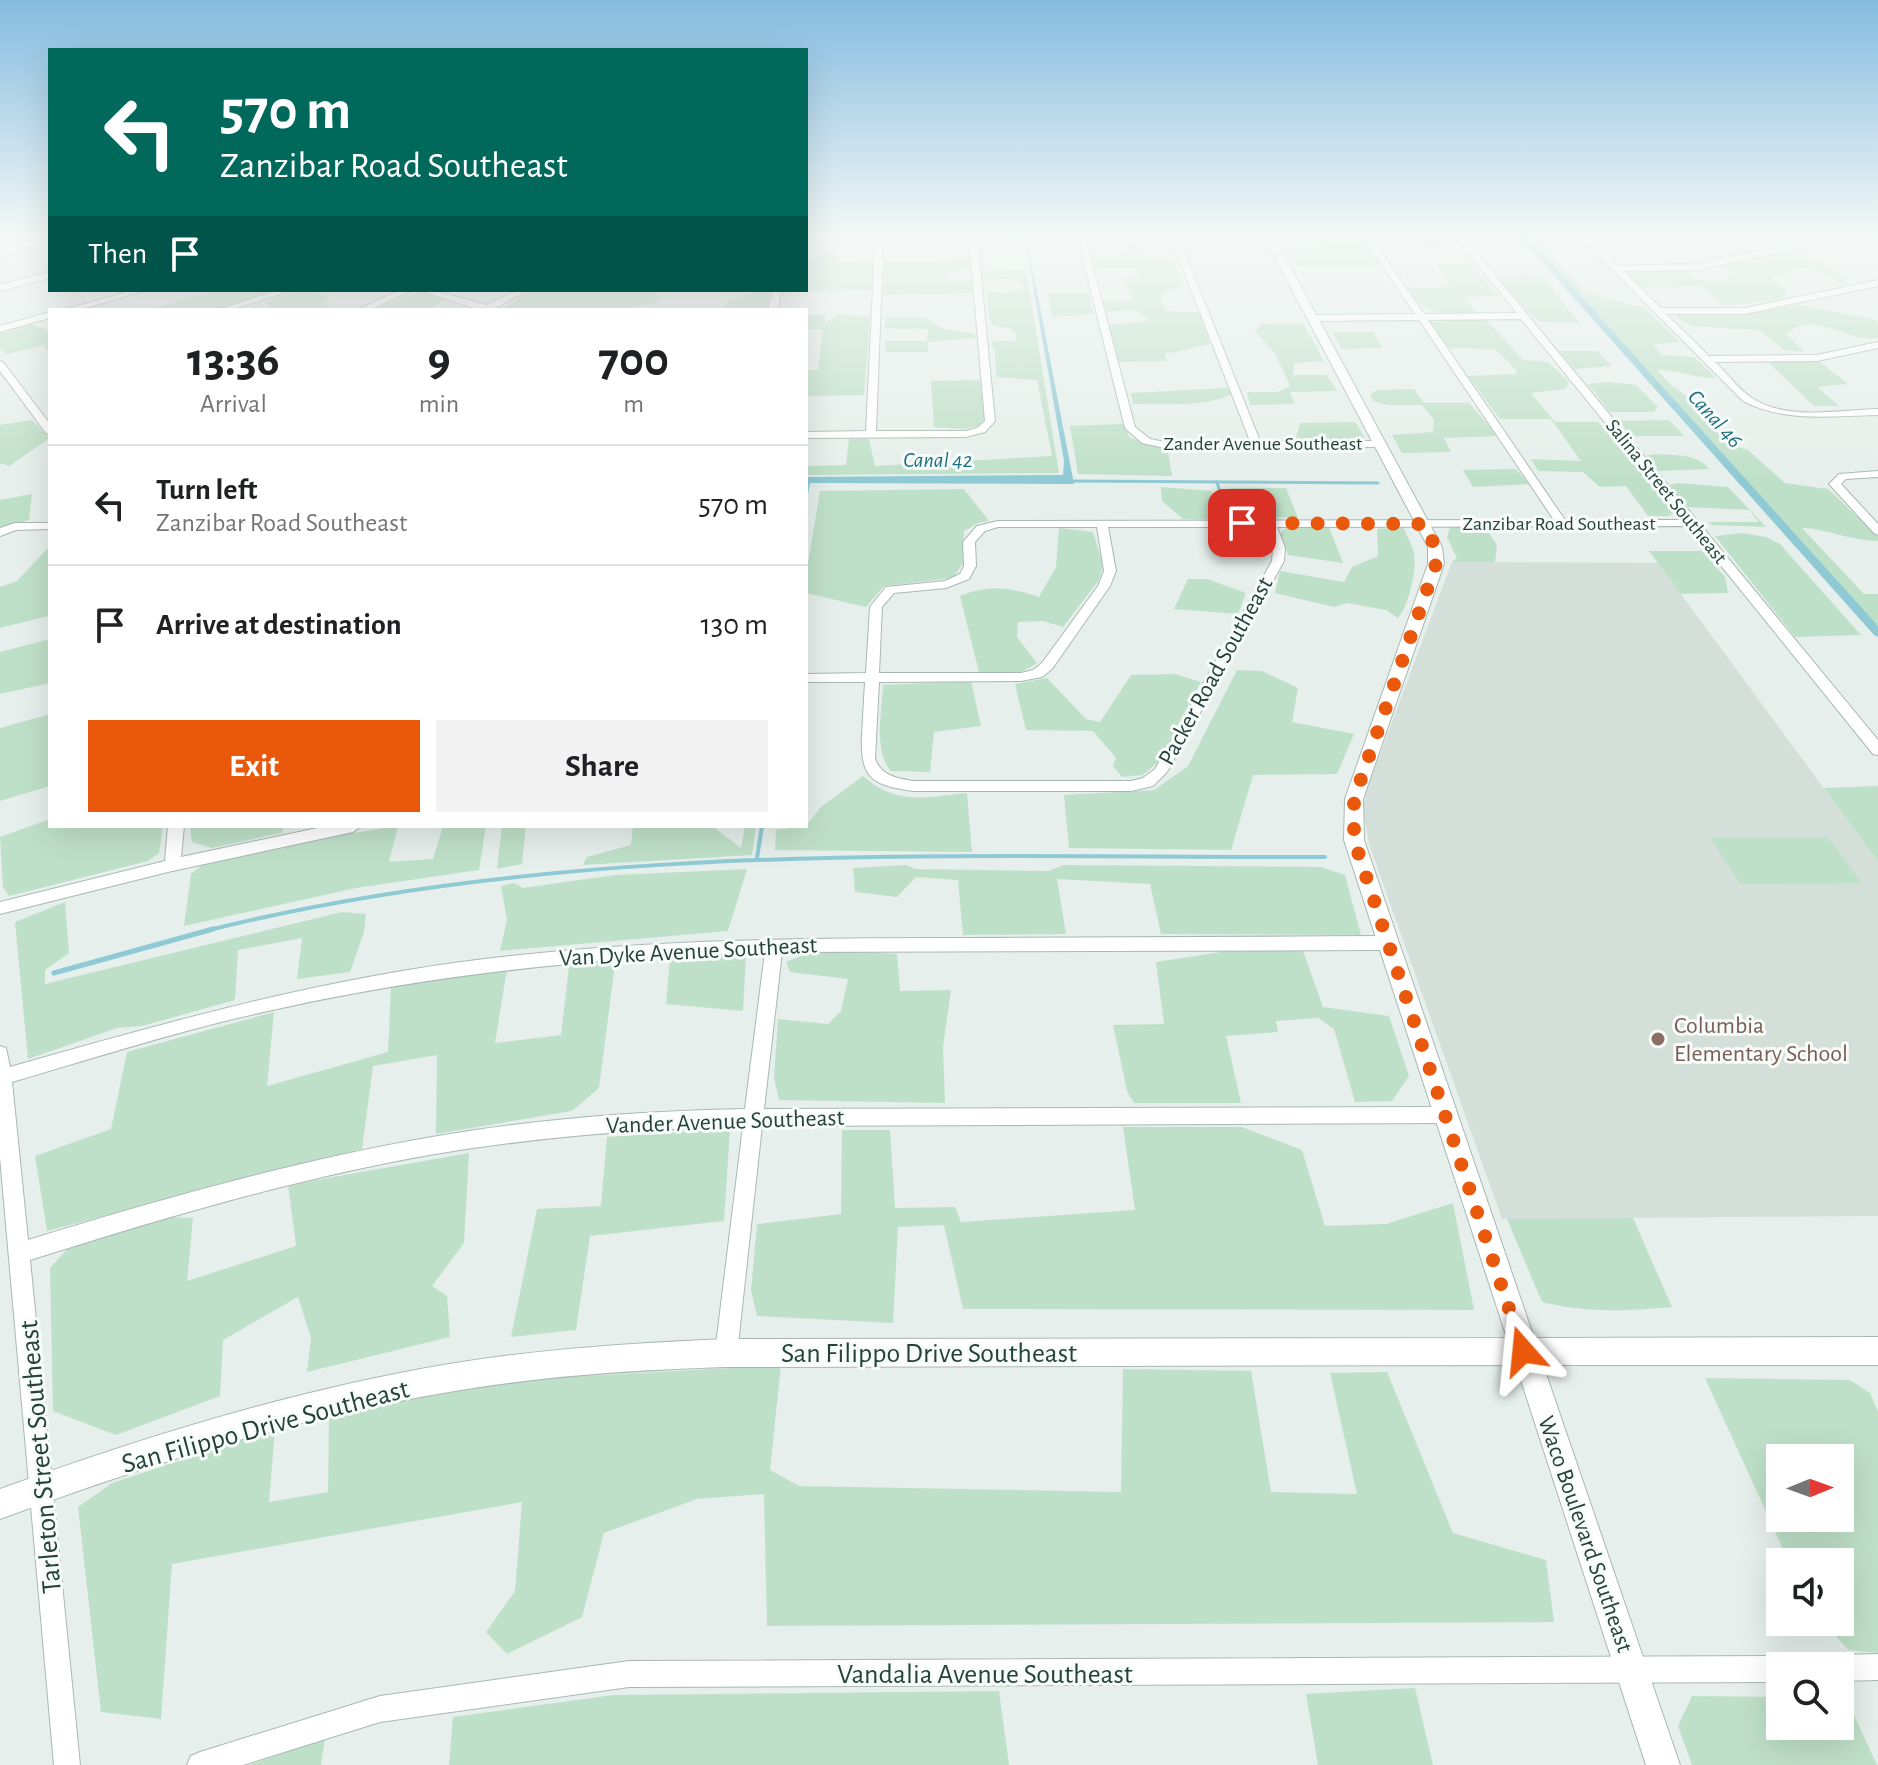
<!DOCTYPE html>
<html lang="en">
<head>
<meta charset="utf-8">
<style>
	body { margin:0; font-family:"Alegreya Sans",sans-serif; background:#f2f2f2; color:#202124; height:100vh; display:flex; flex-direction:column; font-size:30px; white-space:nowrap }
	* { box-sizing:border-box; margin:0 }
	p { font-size:26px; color:#757577 }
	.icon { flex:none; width:44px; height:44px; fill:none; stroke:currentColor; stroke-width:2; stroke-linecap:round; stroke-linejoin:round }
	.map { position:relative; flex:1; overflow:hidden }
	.side { position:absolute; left:48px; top:308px; width:760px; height:520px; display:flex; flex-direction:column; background:#fff; border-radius:0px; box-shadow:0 8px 32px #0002 }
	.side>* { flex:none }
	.banner { position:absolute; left:48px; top:48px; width:760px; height:244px; border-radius:0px; box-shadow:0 8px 32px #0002; background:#00695c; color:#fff; overflow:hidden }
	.needle { width:52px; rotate:89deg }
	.fabs { position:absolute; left:1766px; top:1444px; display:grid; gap:16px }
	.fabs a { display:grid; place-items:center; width:88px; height:88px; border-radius:0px; background:#fff; box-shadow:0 8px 32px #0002; font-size:40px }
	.pin { position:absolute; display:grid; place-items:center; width:68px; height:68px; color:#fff; margin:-34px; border-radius:16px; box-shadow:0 4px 12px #0006 }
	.me { position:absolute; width:88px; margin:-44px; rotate:342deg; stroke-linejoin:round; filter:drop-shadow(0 0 6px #0008) }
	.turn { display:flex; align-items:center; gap:28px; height:168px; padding:0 40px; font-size:36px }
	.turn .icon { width:104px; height:104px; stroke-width:2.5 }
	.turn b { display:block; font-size:56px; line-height:68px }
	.then { display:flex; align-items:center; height:76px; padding:0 40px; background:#0003; gap:16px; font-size:30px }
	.eta { display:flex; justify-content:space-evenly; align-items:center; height:136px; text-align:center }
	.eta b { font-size:48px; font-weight:700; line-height:56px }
	.cta { display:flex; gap:16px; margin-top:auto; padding:16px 40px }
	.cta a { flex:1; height:92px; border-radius:0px; background:#ea580c; color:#fff; font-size:32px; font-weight:700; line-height:92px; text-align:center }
	.cta a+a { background:#f2f2f2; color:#202124 }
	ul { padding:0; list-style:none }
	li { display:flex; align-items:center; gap:24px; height:120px; padding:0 40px; border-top:2px solid #e0e0e0 }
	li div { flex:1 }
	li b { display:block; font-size:30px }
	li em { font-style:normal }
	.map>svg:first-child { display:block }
	.built { fill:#d4dfda }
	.green { fill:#bfe0c8; fill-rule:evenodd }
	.water { fill:#8ec9d4 }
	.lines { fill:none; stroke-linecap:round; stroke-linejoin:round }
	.stream-far3 { stroke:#8ec9d4; stroke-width:2 }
	.stream-far2 { stroke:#8ec9d4; stroke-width:3 }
	.stream-far1 { stroke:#8ec9d4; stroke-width:4 }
	.stream { stroke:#8ec9d4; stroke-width:5 }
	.canal { fill:#8ec9d4; fill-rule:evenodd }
	.minor-casing { stroke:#a8b8b2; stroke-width:2 }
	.tertiary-casing { stroke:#a8b8b2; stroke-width:2 }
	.minor { fill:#fff; fill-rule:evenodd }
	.tertiary { fill:#fff; fill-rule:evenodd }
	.route { stroke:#ea580c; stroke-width:14; stroke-dasharray:0 25.2 }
	.education-dot { fill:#8d6e63; stroke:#f7fbf9; stroke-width:3 }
	.labels { text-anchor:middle; stroke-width:6; stroke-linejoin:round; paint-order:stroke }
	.far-street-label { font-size:20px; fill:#24423a; stroke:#f7fbf9 }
	.far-water-label { font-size:22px; font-style:italic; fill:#1c6f80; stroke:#f7fbf9 }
	.street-label { font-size:24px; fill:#24423a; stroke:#f7fbf9 }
	.education-label { font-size:24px; fill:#785e54; stroke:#f7fbf9; text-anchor:start }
	.near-street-label { font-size:28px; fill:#24423a; stroke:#f7fbf9 }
</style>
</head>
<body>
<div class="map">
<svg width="1878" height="1765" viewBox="0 0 1878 1765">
	<rect width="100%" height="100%" fill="#e6efeb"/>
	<path class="built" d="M1452,562L1658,563L1878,862V1216L1502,1219L1369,844L1363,810L1367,789Z"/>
	<g class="green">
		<path d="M1370,233H1420L1435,237L1440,245L1435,249L1404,244L1380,248Z"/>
		<path d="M1523,233H1574L1584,242L1539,243L1586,293L1644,308L1680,342L1653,344L1662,355L1694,357L1716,378C1695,378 1677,370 1657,370L1672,386L1690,399L1727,443L1748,450L1785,483L1828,489L1878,536V541C1852,541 1827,529 1802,528L1864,594H1878V629Z"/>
		<path d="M1320,236L1360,237L1382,267H1298L1287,247H1325Z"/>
		<path d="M1126,237L1133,240L1145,258L1174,260L1184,285L1165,291L1160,302L1168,311L1200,313L1210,344L1165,354L1167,361L1119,362L1109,325L1150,321L1136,310L1108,312L1103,301H1128L1133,297L1123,279L1140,277L1136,268H1098L1094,256L1123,257L1130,252Z"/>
		<path d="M1793,249L1848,280L1842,283L1805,267L1770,277L1787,291L1784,298L1726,306L1700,286L1640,287L1624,271L1684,270L1694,280H1724L1731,274L1715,265Z"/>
		<path d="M819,253H831L841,261L873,262L874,290L783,291L806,290V260H813Z"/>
		<path d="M970,260L971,269L944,273L950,280L973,281L974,293L883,295L884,261Z"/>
		<path d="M1436,264H1471L1499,296L1464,297L1476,313C1445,314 1423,315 1404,288L1451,287Z"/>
		<path d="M1026,269L1059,473L806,475V466L846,465L849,439H869L875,466L1052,456L1037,380L996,377L995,351L991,344L994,341H1014L1018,336L1011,329L993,325L989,318L987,292L1005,293L1024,288L1021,282L1009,279L982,280V271Z"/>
		<path d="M1527,275L1542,277L1580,323L1540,322L1528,313L1500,280L1502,276Z"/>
		<path d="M219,290H279L215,310H146Z"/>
		<path d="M298,290H309L330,298L322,303L335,310H275L265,302Z"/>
		<path d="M532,290H655L659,297L655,303L616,310L504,309Z"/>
		<path d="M756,291H770L767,310H721L729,301Z"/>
		<path d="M420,292L444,300L427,310H370Z"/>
		<path d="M1048,293H1089L1093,314L1052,317Z"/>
		<path d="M1797,305L1872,319L1878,322V338C1850,344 1813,308 1786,334L1805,352L1784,350L1759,330L1692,326L1676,317V313L1756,312Z"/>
		<path d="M838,314L870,317L864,395L806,396V370H818L823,329H806V315H824L826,323Z"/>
		<path d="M886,317L926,318L943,329L973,333L977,338L928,342V352H886L884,341H927L928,329L885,328Z"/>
		<path d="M1486,319L1523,360L1548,362L1569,382L1565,389L1531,393L1555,422H1598L1675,511L1669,516H1648L1626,486L1600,487L1583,472L1538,471L1531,459L1581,461L1551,419H1500L1468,376L1517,374L1516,370L1495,349L1449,348L1429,322Z"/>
		<path d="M1303,323L1324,361L1294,363L1293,375H1327L1337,391L1290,392L1295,404L1250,405L1247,392H1278L1290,386L1275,353L1255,331L1262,324Z"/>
		<path d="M32,324L50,331V354L44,345L7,354L0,348V334Z"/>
		<path d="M1332,332H1373L1383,348L1342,349Z"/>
		<path d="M1559,351H1597L1612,366L1575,369Z"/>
		<path d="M1767,361L1820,362L1848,384L1817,387L1839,406H1814Z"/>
		<path d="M980,380L985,418L979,426L963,429L934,427L931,381Z"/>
		<path d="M1610,382L1636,385L1658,407L1654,412H1610L1588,384Z"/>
		<path d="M1227,388L1232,394C1208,407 1160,404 1133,404L1131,393Z"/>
		<path d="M1414,389L1424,403H1469L1498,436L1444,438L1451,452L1402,453L1392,435L1433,432L1434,420L1422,405H1388L1373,401L1370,394L1377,390Z"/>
		<path d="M32,420L50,438L9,466L0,463V425Z"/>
		<path d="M1669,420L1684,436H1631L1619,421Z"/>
		<path d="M1355,422L1365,438L1295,442L1300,423Z"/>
		<path d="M1123,424L1130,438L1167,447L1172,476L1078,474L1070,426Z"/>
		<path d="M1656,454C1673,455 1699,454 1709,469L1658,471L1645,456Z"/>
		<path d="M1516,469L1529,484L1473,487L1463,470Z"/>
		<path d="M1678,483L1728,487L1766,527L1712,525L1709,522H1759L1749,510L1688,507L1669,485Z"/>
		<path d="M1161,487L1212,491L1216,519H1183L1162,501Z"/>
		<path d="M1230,488H1286L1298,518L1236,516L1228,493Z"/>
		<path d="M964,489L989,521L978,523L964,531L963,563L953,578L884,586L866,607L806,593V575L820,491Z"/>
		<path d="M32,494L29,520L0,528V500Z"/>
		<path d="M1289,526L1329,527L1343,563L1288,555L1280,533Z"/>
		<path d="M1484,526L1497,545L1495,562H1452L1457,558L1447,537L1450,527Z"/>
		<path d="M1403,527C1406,535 1412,544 1414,553C1417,570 1409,605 1398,618L1386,610L1347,603L1334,607L1275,593L1280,571L1344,582L1352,567L1378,556L1377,529Z"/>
		<path d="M1059,528L1093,532L1103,565L1099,580L1063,627L1043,621L1018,622L1017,637L1037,663L1022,672H979L960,596C987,585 1011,587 1039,597L1056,567Z"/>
		<path d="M1742,533L1766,537L1780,544L1861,635L1795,637L1715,536Z"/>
		<path d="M50,546L48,616L0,628V587L17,581Z"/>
		<path d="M1649,551H1702L1725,577L1728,593L1681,594Z"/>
		<path d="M1188,579H1207L1246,593L1238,614L1174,609Z"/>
		<path d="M50,639V683L0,694V652Z"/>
		<path d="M1237,670L1262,671L1298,688L1292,722L1354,734L1337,774L1253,775L1231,850L1069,848L1064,795L1154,790L1188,766Z"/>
		<path d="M1175,674L1201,682L1157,763L1143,775L1122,777L1113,766L1116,758L1093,731L1026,730L1015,684L1047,678L1086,719L1100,722L1131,675Z"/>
		<path d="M971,681L981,726L934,732L930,772L891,771C873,751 882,711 883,685Z"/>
		<path d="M50,714V786L0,801V728Z"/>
		<path d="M863,776C897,806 926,797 967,793L972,852L775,850L776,830L806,826L821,807Z"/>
		<path d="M1878,786V862L1824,788Z"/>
		<path d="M50,819V826H163L159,853L148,861L9,896L3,887L0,837Z"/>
		<path d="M190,826H285L281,833L212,848L192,842Z"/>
		<path d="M398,826L389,862L433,859L443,826H486L479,870L356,888L184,926L191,874L204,863L303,841Z"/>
		<path d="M502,826H526L522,864L497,869Z"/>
		<path d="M633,826H712L741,848L745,826H756L752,855L583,865L587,857L631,845Z"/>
		<path d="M1828,837L1862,883L1740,884L1711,838Z"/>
		<path d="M906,865L915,869L1049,871L1063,865L1321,867L1345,875L1361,935L1161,934L1150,884L1057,879L1066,934L963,935L958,880L916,877L897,897L855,892L853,868Z"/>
		<path d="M747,869L728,931L500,951L507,920L501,886L514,883L523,888L615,875Z"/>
		<path d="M65,902L69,953L45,970V984L342,912L366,914L364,932L350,972L297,979L302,938L238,950L235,1000L142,1026L117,1028L28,1059L15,922Z"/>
		<path d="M1222,947L1302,948L1323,1007L1389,1016L1409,1076L1392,1101L1355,1102L1334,1029L1318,1018L1276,1021L1278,1032L1226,1036L1241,1103H1134L1127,1091L1113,1025L1164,1024L1156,962L1221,952Z"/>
		<path d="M817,949L897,954L900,991L951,990L943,1047L945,1103L779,1100L774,1078L778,1019L828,1024L841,1011L848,979L790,972L786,962Z"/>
		<path d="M716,953L746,956L743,1011L666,1004L670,959Z"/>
		<path d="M615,964L599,1088L572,1111L436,1134L437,1055L373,1066L362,1149L47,1231L35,1156L111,1129L127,1052L274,1012L267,1086L388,1052L391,987L507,969L495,1043L561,1035L569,966Z"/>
		<path d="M1123,1127H1242L1302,1150L1325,1226L1386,1224L1453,1203L1474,1310L963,1309L944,1225L898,1227L893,1323L757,1316L751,1291L757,1224L841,1214L842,1130H890L895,1208L955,1207L961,1222L1135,1210Z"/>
		<path d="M730,1129L724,1221L590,1236L576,1330L511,1337L537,1209L601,1206L607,1137Z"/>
		<path d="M469,1153L464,1243L432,1286L447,1296L450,1337L307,1372L311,1338L298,1297L223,1340L220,1396L116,1435L53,1411L50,1268L68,1248L166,1217L193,1218L187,1281L296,1246L288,1185Z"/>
		<path d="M1633,1218L1672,1307C1628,1311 1585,1313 1542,1302L1507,1219Z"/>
		<path d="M781,1365L770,1470L799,1486L1121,1492L1123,1369L1251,1371L1271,1492L1357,1494L1330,1373L1387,1372L1453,1533L1546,1560L1554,1622L767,1626L764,1494L697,1499L604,1533L582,1617L507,1654L486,1632L515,1591L522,1502L172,1564L161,1719L101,1712L78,1507L112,1483L275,1429L269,1502L328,1492L329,1413L531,1379Z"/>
		<path d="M1705,1378L1850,1380L1870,1393L1878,1412V1653L1848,1650L1824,1622H1840V1562H1789ZM1780,1458H1840V1518H1780Z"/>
		<path d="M1415,1688L1433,1765H1318L1306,1694Z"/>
		<path d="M999,1691L1009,1765H449L453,1717L613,1695Z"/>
		<path d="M1692,1696L1780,1697V1726H1840V1698H1846L1877,1765H1692L1678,1726Z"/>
		<path d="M325,1738L321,1765H249Z"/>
	</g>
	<path class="water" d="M1033,286H1036L1074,484L806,483V477L1063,475L1064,461Z"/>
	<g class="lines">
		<g class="stream-far3">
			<path d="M1025,233L1026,239"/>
			<path d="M1028,248L1035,289"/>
		</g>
		<g class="stream-far2">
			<path d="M1071,481L1378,483"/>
			<path d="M1217,482L1227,516"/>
			<path d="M806,497L809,480"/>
		</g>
		<g class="stream-far1">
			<path d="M757,858L762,826"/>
			<path d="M205,931C572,839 951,858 1325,857"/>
		</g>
		<path class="stream" d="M54,973L213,929"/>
		<path class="canal" d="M1516,233H1524L1878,626V637L1874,635Z"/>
		<g class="minor-casing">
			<g id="minor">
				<path d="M1076,233H1084L1135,427L1150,439L1165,442L1250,441L1169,233H1177L1260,441H1380L1385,444L1380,447L1165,448L1142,443L1125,428L1080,247H978L995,421L985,432L966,437L806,438V432L866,431L875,247H806V243H1078ZM883,247H970L985,421L977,428L966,431H876Z"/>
				<path d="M1360,233H1368L1424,314L1517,313L1452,233H1460L1878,740V755L1873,754L1689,526L1277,527L1285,548L1284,561L1167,772L1153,786L1131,791H913C871,785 860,778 862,734C863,717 864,699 865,682H806V674L866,673L870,607L886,587L945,581L960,574L964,566L963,542L977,526L998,521L1554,520L1419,320L1312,321L1307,318L1312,315L1415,314ZM1521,319L1684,520H1565L1428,320ZM998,527H1097L1104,571L1098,586L1042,663L1033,670L1021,673H879L882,607L894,593L946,588L969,579L976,566L975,542L985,531ZM1108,527H1266L1273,548L1272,561L1155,769L1143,778L1131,781H913C896,778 882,776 875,759L879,682L1021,681L1042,677L1052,669L1110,586L1116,571Z"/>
				<path d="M1576,233H1585L1618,266L1697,264L1849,233H1865L1697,270L1623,271L1661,308H1745L1878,280V286L1745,314H1666L1709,356L1817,355L1878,342V348L1817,361L1715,362C1727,373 1738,389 1752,398C1787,421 1839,410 1878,409V415C1832,416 1786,423 1743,401Z"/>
				<path d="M50,272V278L0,291V285Z"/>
				<path d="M134,290H148L78,310H63Z"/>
				<path d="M279,290H292L231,310H217Z"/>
				<path d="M401,290H413L370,310H357Z"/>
				<path d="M418,290H432L487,305L517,290H528L496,308L498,310H480Z"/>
				<path d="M773,290H781L778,310H768Z"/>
				<path d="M50,312V318L0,332V326Z"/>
				<path d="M0,361L3,362L50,424V434L46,433L0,371Z"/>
				<path d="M1878,471V477L1846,479L1841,484L1878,524V535L1874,533L1829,484L1839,474Z"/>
				<path d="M50,523V529L16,530L0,536V528L15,523Z"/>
				<path d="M168,826H184L181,857L327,826H361L353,832L172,871L0,914V902L165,861Z"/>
				<path d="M1387,936L1393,938L1395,943L1393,948L1387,950L782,952L764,1109L1446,1107L1453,1109L1455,1115L1453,1121L1446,1123L762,1126L737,1353L734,1361L726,1364L718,1361L715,1353L743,1126C640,1129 537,1137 435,1154C297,1178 163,1218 30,1260L80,1765H54L0,1157V1046L6,1048L10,1067C171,1021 327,977 493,958C651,939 809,938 968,938C1108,937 1247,937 1387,936ZM765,952L745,1109C641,1111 535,1119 432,1137C295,1161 161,1199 28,1240L12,1082C101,1056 190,1027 282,1008C441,973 602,957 765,952Z"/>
				<path d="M1878,1654V1680L1840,1681V1666H1828L1831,1659L1840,1655Z"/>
				<path d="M1780,1656L1789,1660L1792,1666H1780V1682L629,1687L380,1722L243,1765H187L191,1756L200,1752L380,1696L629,1661Z"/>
			</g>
		</g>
		<g class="tertiary-casing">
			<g id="tertiary">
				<path d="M42,233H50V237L0,259V252Z"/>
				<path d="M1262,233H1272L1442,547L1444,564L1363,799L1364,840L1534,1338L1878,1337V1365H1543L1680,1765H1646L1516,1365L726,1367C633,1370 541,1376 449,1392C295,1418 146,1465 0,1519V1489C146,1436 295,1390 449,1364C541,1349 633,1343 726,1339L1507,1338L1344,840L1345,799L1428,564V547Z"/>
			</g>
		</g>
		<use href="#minor" class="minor"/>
		<use href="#tertiary" class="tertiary"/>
	</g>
	<linearGradient id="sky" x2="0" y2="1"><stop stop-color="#84bce0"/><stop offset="0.49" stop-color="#f4f8f6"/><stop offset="1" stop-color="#f4f8f6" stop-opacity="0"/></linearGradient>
	<rect width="1878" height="480" fill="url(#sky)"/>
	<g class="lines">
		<path class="route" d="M1242,523L1425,524L1435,547L1436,564L1354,799V840L1523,1351"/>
	</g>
	<circle class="education-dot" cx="1658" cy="1039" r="8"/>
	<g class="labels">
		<g class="far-street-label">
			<text x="1263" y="450">Zander Avenue Southeast</text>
			<text transform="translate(1667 491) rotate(51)" y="7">Salina Street Southeast</text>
			<text x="1559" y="530">Zanzibar Road Southeast</text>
		</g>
		<g class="far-water-label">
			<text transform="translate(1716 418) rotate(48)" y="8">Canal 46</text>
			<text x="938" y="467">Canal 42</text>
		</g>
		<g class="street-label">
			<text transform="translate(1215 671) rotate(-61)" y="8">Packer Road Southeast</text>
			<text transform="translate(688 951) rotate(-3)" y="8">Van Dyke Avenue Southeast</text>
			<text transform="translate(725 1121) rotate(-2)" y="8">Vander Avenue Southeast</text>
			<text transform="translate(1586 1534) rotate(71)" y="8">Waco Boulevard Southeast</text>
		</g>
		<g class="education-label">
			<text x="1674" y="1033">Columbia<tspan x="1674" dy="28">Elementary School</tspan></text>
		</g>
		<g class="near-street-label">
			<text x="929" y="1362">San Filippo Drive Southeast</text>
			<text transform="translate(265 1425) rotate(-15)" y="10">San Filippo Drive Southeast</text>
			<text transform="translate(39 1457) rotate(-95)" y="10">Tarleton Street Southeast</text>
			<text x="985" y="1683">Vandalia Avenue Southeast</text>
		</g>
	</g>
</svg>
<div class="fabs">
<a><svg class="needle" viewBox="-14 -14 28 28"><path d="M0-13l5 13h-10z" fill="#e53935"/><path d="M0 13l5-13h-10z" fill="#757577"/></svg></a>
<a><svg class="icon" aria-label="sound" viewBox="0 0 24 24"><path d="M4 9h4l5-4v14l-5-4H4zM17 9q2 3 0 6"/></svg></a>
<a><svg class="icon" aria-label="search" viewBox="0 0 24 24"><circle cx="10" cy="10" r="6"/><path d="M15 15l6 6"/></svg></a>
</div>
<div class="pin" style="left:1242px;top:523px;background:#d93025"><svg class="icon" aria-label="arrive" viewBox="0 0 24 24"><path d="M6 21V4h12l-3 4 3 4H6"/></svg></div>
<svg class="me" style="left:1523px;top:1351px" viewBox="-20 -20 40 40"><path d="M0-17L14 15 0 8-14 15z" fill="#ea580c" stroke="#fff" stroke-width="4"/></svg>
<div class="banner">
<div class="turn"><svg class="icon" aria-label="left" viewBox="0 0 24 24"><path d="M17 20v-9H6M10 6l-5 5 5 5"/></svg><div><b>570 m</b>Zanzibar Road Southeast</div></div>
<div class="then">Then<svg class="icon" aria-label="arrive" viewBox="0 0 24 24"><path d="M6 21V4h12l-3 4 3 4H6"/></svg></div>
</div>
<section class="side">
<div class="eta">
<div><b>13:36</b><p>Arrival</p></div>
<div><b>9</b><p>min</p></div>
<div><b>700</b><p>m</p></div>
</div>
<ul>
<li><svg class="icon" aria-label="left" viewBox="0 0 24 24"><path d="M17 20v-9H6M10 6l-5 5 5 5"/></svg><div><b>Turn left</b><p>Zanzibar Road Southeast</p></div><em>570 m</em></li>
<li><svg class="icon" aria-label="arrive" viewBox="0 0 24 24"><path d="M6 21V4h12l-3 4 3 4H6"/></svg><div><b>Arrive at destination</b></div><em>130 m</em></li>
</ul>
<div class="cta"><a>Exit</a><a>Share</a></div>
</section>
</div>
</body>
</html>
